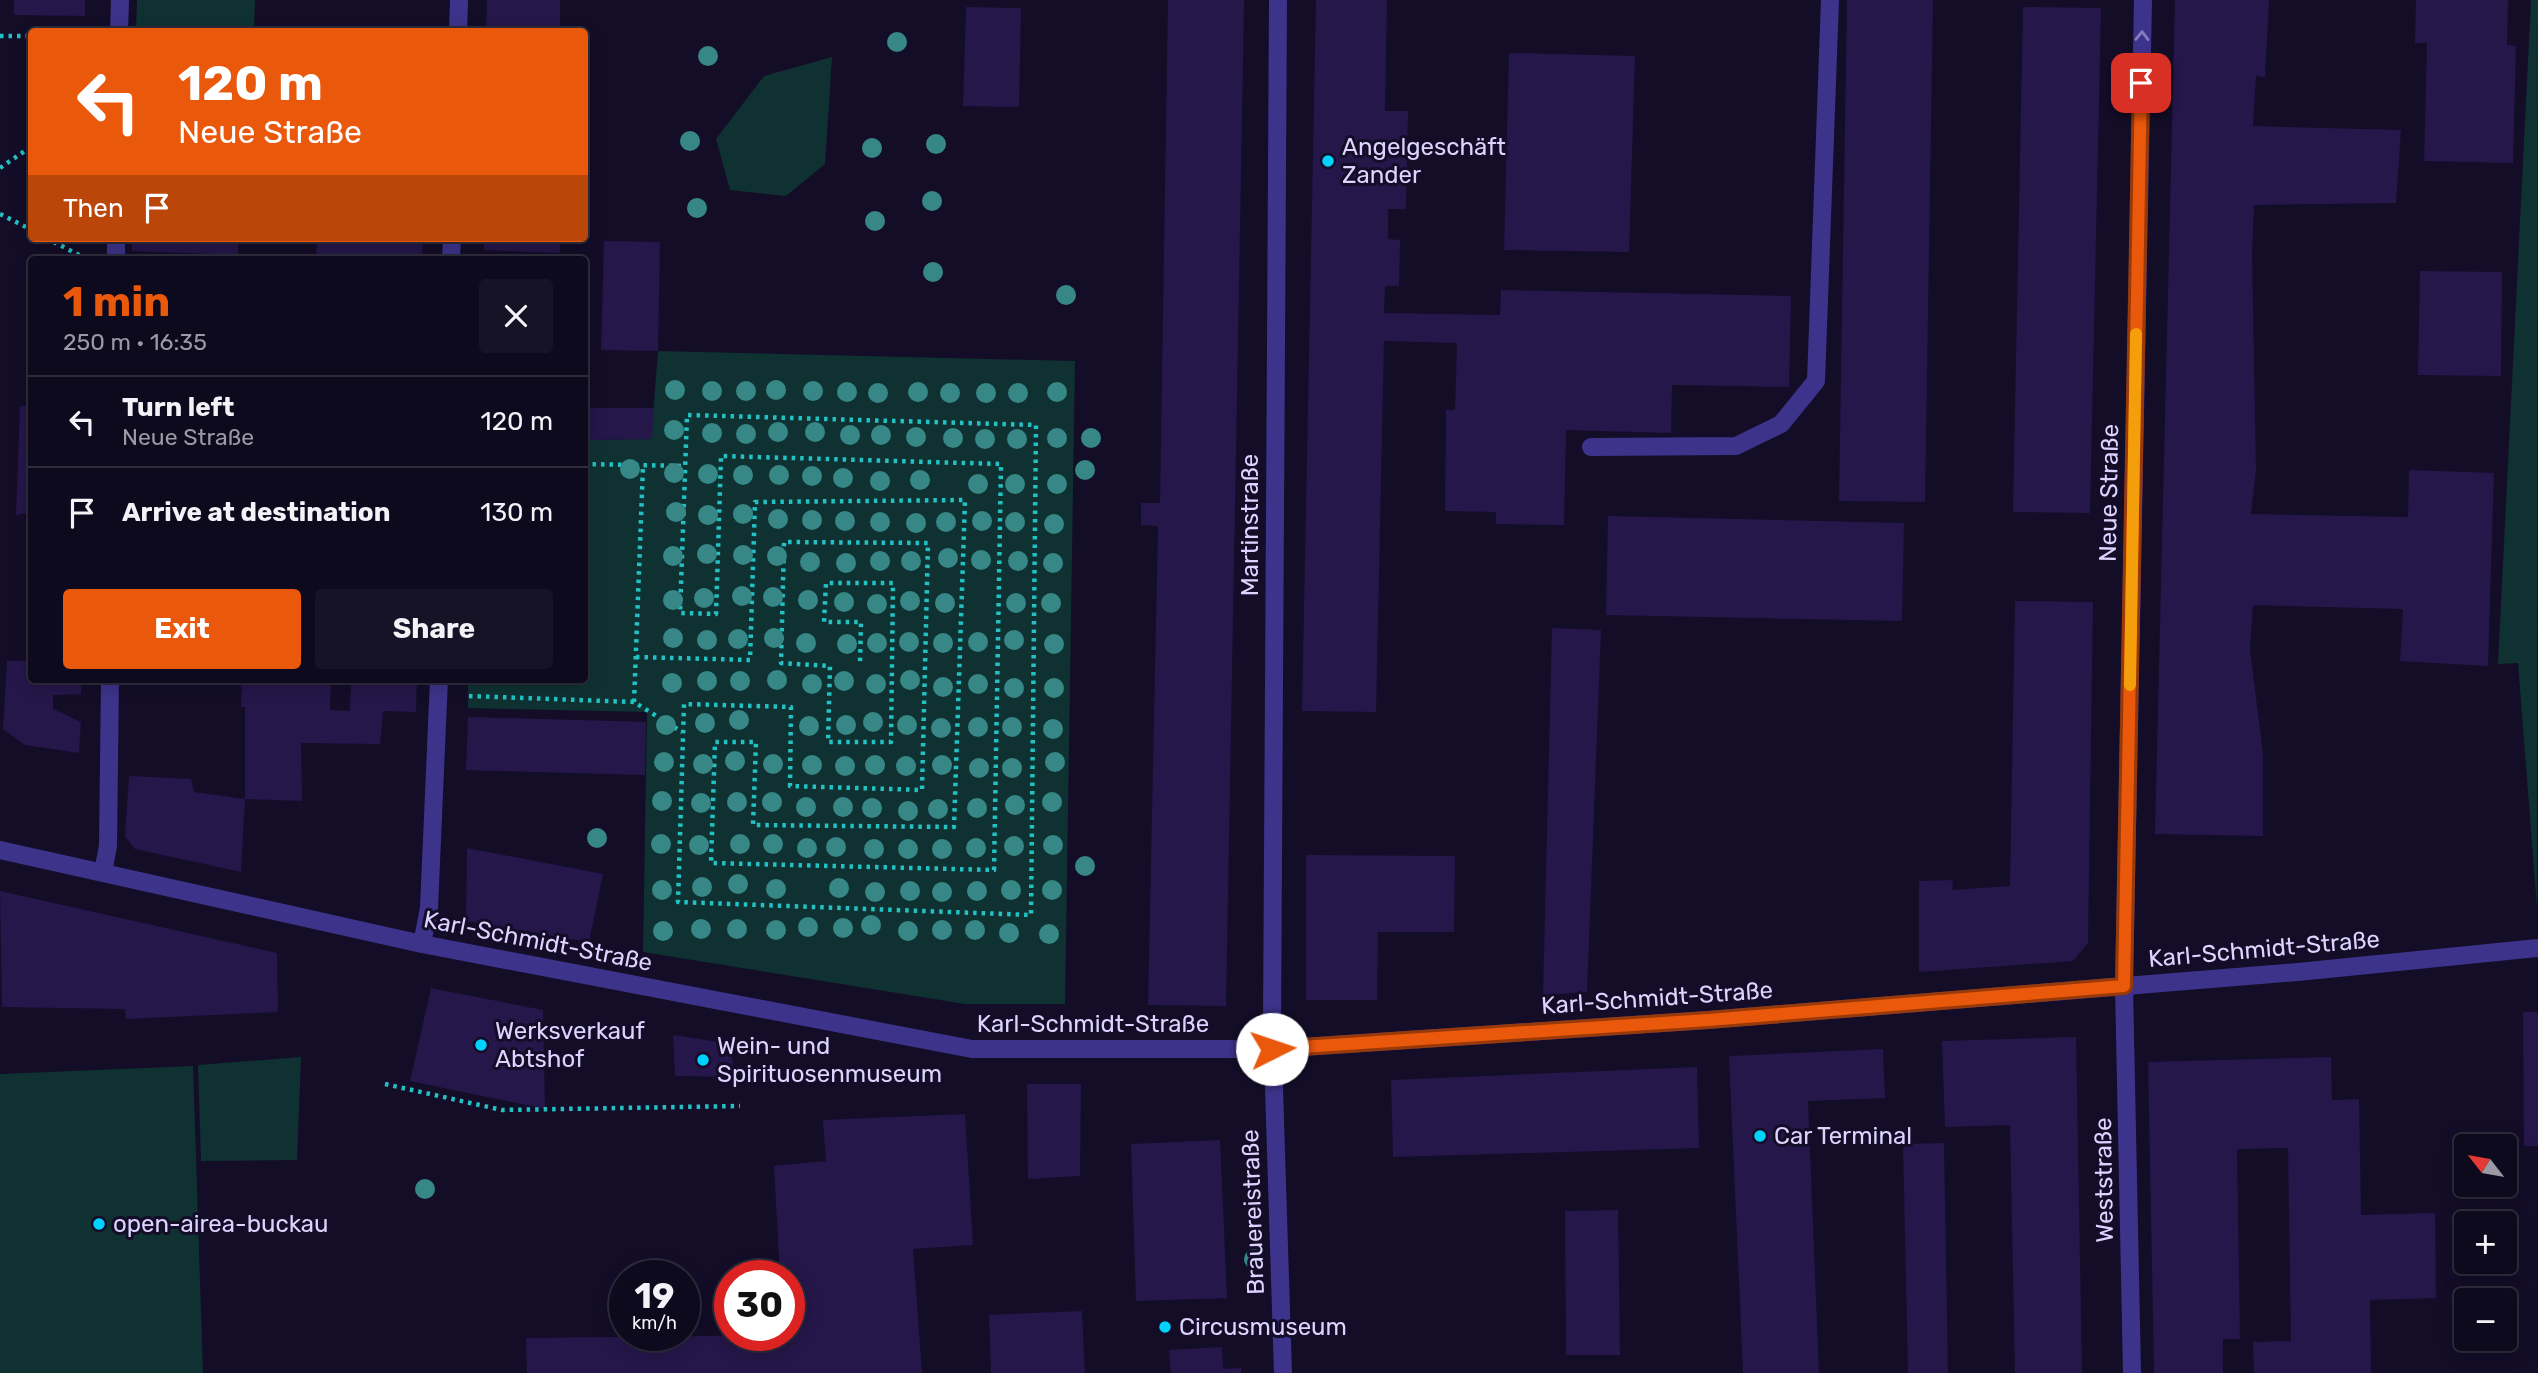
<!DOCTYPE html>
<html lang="en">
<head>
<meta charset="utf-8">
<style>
	body { margin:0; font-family:Rubik,sans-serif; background:#171327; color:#f1f3f6; height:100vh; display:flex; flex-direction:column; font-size:26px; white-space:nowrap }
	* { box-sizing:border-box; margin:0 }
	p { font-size:23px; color:#9b9aa4 }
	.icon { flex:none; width:38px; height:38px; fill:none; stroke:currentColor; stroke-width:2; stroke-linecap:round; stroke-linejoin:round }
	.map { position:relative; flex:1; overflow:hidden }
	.panel { position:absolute; left:28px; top:256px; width:560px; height:427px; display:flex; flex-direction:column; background:#0e0a1e; border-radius:7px; box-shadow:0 4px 18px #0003,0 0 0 2px #2e2b3c }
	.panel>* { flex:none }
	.hud { position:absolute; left:28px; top:28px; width:560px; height:214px; border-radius:7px; box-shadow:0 4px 18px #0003,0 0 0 2px #2e2b3c; background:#ea580c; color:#fff; overflow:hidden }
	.needle { width:46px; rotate:301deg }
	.buttons { position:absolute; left:2454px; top:1134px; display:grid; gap:14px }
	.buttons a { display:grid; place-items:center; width:63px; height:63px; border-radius:7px; background:#0e0a1e; box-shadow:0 4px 18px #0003,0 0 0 2px #2e2b3c; font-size:35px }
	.speed { position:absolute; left:609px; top:1260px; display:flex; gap:14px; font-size:35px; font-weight:700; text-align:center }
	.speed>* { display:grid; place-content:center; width:91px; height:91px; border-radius:50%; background:#0e0a1e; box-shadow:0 4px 18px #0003,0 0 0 2px #2e2b3c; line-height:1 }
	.speed small { font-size:18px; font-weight:400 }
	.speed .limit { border:10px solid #d22; background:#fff; color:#111 }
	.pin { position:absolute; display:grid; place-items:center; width:60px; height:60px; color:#fff; margin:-30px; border-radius:14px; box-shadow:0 4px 10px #0006 }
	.me { position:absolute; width:77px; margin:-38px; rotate:86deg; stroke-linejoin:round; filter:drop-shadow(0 0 5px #0008) }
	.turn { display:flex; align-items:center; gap:24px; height:147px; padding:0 35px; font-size:32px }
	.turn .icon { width:91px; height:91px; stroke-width:2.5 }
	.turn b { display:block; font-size:49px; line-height:60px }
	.then { display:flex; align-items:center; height:66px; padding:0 35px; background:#0003; gap:14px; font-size:26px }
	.round { display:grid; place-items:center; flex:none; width:74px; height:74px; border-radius:7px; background:#171327 }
	.overview { display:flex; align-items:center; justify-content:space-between; height:119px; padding:0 35px }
	h1 { font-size:42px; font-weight:700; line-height:52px; color:#ea580c }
	.cta { display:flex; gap:14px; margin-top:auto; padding:14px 35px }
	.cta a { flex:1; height:80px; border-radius:7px; background:#ea580c; color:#fff; font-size:28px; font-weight:700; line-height:80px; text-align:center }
	.cta a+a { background:#171327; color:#f1f3f6 }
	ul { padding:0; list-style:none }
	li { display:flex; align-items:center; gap:21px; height:91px; padding:0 35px; border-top:2px solid #2e2b3c }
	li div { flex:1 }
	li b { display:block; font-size:26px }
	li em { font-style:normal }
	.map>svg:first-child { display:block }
	.green { fill:#0f3132 }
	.building { fill:#25174a }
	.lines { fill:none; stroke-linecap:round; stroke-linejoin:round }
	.path { stroke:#23c1c4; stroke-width:4.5; stroke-dasharray:3.5 5; stroke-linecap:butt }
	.minor { stroke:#3d338b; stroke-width:18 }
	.tree { fill:#368785 }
	.oneway { stroke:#857bbf }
	.route-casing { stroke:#983908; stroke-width:18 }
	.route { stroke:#ea580c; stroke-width:12 }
	.slow { stroke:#f59e0b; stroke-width:12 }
	.poi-dot { fill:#00d2ff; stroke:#130d28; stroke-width:2.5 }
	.labels { text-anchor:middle; stroke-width:6; stroke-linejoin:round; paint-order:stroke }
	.poi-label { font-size:24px; fill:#dcd4ff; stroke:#130d28; text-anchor:start }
	.street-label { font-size:24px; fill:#dcd4ff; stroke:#130d28 }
</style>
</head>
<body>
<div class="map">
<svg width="2538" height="1373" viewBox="0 0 2538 1373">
	<rect width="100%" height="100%" fill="#130d28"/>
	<g class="green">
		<path d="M137,0H255L254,31H136Z"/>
		<path d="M2531,0H2538L2537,908L2518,663L2498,664Z"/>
		<path d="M832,57L825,164L786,196L730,190L716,139L764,76Z"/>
		<path d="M658,351L1075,361L1065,1004H965L643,952L647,712L468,708V679H584L585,440L651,439Z"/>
		<path d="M301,1057L297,1160L201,1161L198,1065Z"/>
		<path d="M193,1066L203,1373H0V1074Z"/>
	</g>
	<g class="building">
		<path d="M14,0H85V16L14,15Z"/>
		<path d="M487,0H560V32H486Z"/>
		<path d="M1168,0H1244V6L1226,1006L1148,1005L1158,526L1141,525V503H1160Z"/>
		<path d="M1316,0H1387L1385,111H1408L1406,209H1388V239L1400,240L1399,286H1385L1384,313L1500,315L1501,290L1791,296L1789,387L1672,385L1671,433L1566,430L1564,525L1496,524V512L1445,511L1446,410H1455L1457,343L1384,341L1376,712L1302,711Z"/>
		<path d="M1847,0H1933L1925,502L1839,501Z"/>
		<path d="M2175,0H2269L2265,77L2256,76L2253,126L2401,130L2396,203L2254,205L2252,255L2256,470L2251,514L2408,517L2409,470L2494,473L2488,666L2400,661L2403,609L2253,605L2250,649L2263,754V836L2155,834Z"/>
		<path d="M2416,0H2508L2507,45L2516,46L2513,163L2424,161L2427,43H2415Z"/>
		<path d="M966,7L1021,8L1019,107L963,106Z"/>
		<path d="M2023,7L2101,8L2090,513L2013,512Z"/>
		<path d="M1509,53L1635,56L1629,252L1504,250Z"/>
		<path d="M132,238H238V255L132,251Z"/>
		<path d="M317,238H423L422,259L316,258Z"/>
		<path d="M484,238H560V253L484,250Z"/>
		<path d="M604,241L660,242L658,351L601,350Z"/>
		<path d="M2420,271L2502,272L2501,376L2418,375Z"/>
		<path d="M20,406H32V512L16,515Z"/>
		<path d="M584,408H654L652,439L584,440Z"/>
		<path d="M1608,516L1904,523L1902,621L1606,615Z"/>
		<path d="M2015,601L2093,602L2088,943L2073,961L1919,972V881L1953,880L1952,890L2010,886Z"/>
		<path d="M1552,628L1601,630L1587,992L1543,995Z"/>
		<path d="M7,661H32V679H81V694L53,695V709L81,722L79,753L25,745L3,729Z"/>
		<path d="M242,679H331L330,710L350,711L351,679H417L416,712L383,711L380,744L301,743L302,801L245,799V707H241Z"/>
		<path d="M468,717L646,722L645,775L466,770Z"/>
		<path d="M129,776L191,779L194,792L245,799L241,872L135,849L125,836Z"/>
		<path d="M467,848L603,874L589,942L466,921Z"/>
		<path d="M1306,855L1455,856L1454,932H1378L1377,1000H1306Z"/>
		<path d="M0,891L277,953L278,1012L126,1019L125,1009L2,1007Z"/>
		<path d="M431,988L543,1010L545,1109L410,1081Z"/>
		<path d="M2523,1012H2538V1146H2524Z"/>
		<path d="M673,1035L732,1044L733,1077L675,1076Z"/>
		<path d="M2076,1037L2082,1373H2015L2010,1125L1945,1127L1942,1041Z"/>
		<path d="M1883,1049L1885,1098L1808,1101L1819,1373H1743L1729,1056Z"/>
		<path d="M2331,1057L2332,1100L2359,1099L2361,1215L2435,1213L2436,1298L2370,1300L2371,1373H2254L2253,1342L2291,1341L2288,1148L2237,1149L2240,1339H2223V1373H2154L2148,1062Z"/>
		<path d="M1697,1067L1699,1148L1393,1157L1391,1080Z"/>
		<path d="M1027,1084H1081L1080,1176L1028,1179Z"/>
		<path d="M965,1114L973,1245L913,1249L922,1373H527L526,1338L789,1335V1276H780L774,1166L826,1161L823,1120Z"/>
		<path d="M1220,1140L1227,1298L1136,1301L1131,1144Z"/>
		<path d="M1944,1143L1948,1373H1908L1903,1144Z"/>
		<path d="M1618,1210L1620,1355H1566L1565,1211Z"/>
		<path d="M1082,1311L1085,1373H991L989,1315Z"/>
		<path d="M1222,1347L1223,1369L1241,1368V1373H1171L1169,1350Z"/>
	</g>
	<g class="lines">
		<g class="path">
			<path d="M0,36H32"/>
			<path d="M0,168L32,146"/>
			<path d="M0,214L32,230"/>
			<path d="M46,238L83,257"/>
			<path d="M584,464L684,466"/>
			<path d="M636,657L750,660L755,502L965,500L954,827L753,825L756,742H715L711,863L994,870L1001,464L721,456L716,614L680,613L687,415L1036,425L1031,915L678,902L684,704L791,707L790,786L922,790L928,543L784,542L781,663L830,666L828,742H891L893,583H826L824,622H861L860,664"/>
			<path d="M469,696L634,702L682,732"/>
			<path d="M634,702L643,466"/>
			<path d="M385,1084L502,1110L740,1106"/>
		</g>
		<g class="minor">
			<path d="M1278,0L1272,1025L1283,1373"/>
			<path d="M119,32L120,0"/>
			<path d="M458,32L459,0"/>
			<path d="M116,259V238"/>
			<path d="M451,259L452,238"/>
			<path d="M1591,447L1736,446L1781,424L1816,381L1830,0"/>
			<path d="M0,850L422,944L972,1049H1272L1708,1020L2298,972L2538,948"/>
			<path d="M103,872L108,846L110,679"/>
			<path d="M422,944L429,908L439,679"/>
			<path d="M2132,1373L2124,986L2143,0"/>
		</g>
	</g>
	<g class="tree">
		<circle cx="897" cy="42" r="10"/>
		<circle cx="708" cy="56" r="10"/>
		<circle cx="690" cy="141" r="10"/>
		<circle cx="936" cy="144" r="10"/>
		<circle cx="872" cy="148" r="10"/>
		<circle cx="932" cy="201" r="10"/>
		<circle cx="697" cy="208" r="10"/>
		<circle cx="875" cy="221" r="10"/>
		<circle cx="933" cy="272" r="10"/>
		<circle cx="1066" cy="295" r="10"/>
		<circle cx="675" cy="390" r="10"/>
		<circle cx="776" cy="390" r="10"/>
		<circle cx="712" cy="391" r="10"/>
		<circle cx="746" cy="391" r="10"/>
		<circle cx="813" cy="391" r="10"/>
		<circle cx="847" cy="392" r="10"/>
		<circle cx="918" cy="392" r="10"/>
		<circle cx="1057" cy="392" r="10"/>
		<circle cx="878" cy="393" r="10"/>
		<circle cx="950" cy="393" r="10"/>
		<circle cx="986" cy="393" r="10"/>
		<circle cx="1018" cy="393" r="10"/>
		<circle cx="674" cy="430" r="10"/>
		<circle cx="778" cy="432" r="10"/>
		<circle cx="815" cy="432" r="10"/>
		<circle cx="712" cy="433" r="10"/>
		<circle cx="746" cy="434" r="10"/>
		<circle cx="850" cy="435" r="10"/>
		<circle cx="881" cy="435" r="10"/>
		<circle cx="916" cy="437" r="10"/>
		<circle cx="953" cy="438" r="10"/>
		<circle cx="1057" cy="438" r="10"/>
		<circle cx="1091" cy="438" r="10"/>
		<circle cx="985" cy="439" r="10"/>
		<circle cx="1017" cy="439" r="10"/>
		<circle cx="630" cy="469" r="10"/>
		<circle cx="1085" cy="470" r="10"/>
		<circle cx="674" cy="473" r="10"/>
		<circle cx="708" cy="474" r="10"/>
		<circle cx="743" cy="475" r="10"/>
		<circle cx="779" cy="475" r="10"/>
		<circle cx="812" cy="476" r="10"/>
		<circle cx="843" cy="478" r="10"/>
		<circle cx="920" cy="480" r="10"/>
		<circle cx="880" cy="481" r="10"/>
		<circle cx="978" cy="484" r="10"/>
		<circle cx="1015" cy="484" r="10"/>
		<circle cx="1057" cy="484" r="10"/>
		<circle cx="676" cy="512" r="10"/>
		<circle cx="743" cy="514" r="10"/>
		<circle cx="708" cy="515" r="10"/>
		<circle cx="778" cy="519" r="10"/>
		<circle cx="812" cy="520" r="10"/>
		<circle cx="845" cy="521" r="10"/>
		<circle cx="982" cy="521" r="10"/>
		<circle cx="880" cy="522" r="10"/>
		<circle cx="946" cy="522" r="10"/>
		<circle cx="1015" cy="522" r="10"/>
		<circle cx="916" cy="523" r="10"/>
		<circle cx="1054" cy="524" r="10"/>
		<circle cx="707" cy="554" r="10"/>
		<circle cx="743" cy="555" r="10"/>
		<circle cx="673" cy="556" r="10"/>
		<circle cx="777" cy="556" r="10"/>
		<circle cx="948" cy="558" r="10"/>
		<circle cx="981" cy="560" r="10"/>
		<circle cx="880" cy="561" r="10"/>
		<circle cx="911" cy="561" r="10"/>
		<circle cx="1018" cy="561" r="10"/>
		<circle cx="810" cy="562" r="10"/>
		<circle cx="846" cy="563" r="10"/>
		<circle cx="1053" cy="563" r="10"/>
		<circle cx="742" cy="596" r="10"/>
		<circle cx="773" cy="597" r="10"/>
		<circle cx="704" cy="598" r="10"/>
		<circle cx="673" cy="600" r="10"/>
		<circle cx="808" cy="600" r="10"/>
		<circle cx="910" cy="601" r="10"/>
		<circle cx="844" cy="602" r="10"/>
		<circle cx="945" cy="603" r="10"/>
		<circle cx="1016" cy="603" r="10"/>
		<circle cx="1051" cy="603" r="10"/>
		<circle cx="877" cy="604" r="10"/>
		<circle cx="673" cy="638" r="10"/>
		<circle cx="774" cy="638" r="10"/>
		<circle cx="738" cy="639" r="10"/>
		<circle cx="707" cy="640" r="10"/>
		<circle cx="1014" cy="640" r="10"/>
		<circle cx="909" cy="642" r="10"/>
		<circle cx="978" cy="642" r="10"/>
		<circle cx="806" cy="643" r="10"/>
		<circle cx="877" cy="643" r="10"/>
		<circle cx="943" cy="643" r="10"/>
		<circle cx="847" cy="644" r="10"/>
		<circle cx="1054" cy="644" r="10"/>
		<circle cx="777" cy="680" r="10"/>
		<circle cx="910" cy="680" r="10"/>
		<circle cx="707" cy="681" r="10"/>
		<circle cx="740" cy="681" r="10"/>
		<circle cx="844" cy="681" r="10"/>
		<circle cx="672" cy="683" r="10"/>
		<circle cx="812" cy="684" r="10"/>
		<circle cx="876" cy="684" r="10"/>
		<circle cx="978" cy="684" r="10"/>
		<circle cx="943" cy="687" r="10"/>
		<circle cx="1014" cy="688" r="10"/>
		<circle cx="1054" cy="688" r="10"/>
		<circle cx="739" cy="720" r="10"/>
		<circle cx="873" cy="722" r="10"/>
		<circle cx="705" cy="723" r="10"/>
		<circle cx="666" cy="725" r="10"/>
		<circle cx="846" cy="725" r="10"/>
		<circle cx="907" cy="725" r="10"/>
		<circle cx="809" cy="726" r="10"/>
		<circle cx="978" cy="727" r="10"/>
		<circle cx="1012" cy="727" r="10"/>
		<circle cx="941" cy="728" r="10"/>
		<circle cx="1053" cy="729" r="10"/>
		<circle cx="735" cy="761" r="10"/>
		<circle cx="664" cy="762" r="10"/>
		<circle cx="1055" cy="762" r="10"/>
		<circle cx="703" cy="764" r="10"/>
		<circle cx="773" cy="764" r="10"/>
		<circle cx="812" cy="765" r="10"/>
		<circle cx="875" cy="765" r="10"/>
		<circle cx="942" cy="765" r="10"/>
		<circle cx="845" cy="766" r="10"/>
		<circle cx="906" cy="766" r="10"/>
		<circle cx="979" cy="768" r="10"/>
		<circle cx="1012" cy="768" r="10"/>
		<circle cx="662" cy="801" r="10"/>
		<circle cx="737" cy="802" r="10"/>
		<circle cx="772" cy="802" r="10"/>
		<circle cx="1052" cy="802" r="10"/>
		<circle cx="701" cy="803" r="10"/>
		<circle cx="1015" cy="805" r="10"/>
		<circle cx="806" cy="807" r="10"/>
		<circle cx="843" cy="807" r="10"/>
		<circle cx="872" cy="808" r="10"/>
		<circle cx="977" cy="808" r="10"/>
		<circle cx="938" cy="809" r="10"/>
		<circle cx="908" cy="811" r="10"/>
		<circle cx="597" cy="838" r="10"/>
		<circle cx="661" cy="844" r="10"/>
		<circle cx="740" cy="844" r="10"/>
		<circle cx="773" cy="844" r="10"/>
		<circle cx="699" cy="845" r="10"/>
		<circle cx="1053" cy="845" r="10"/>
		<circle cx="1014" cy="846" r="10"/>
		<circle cx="836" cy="847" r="10"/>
		<circle cx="807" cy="848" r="10"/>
		<circle cx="976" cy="848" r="10"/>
		<circle cx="874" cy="849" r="10"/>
		<circle cx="908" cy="849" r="10"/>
		<circle cx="942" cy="849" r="10"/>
		<circle cx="1085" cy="866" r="10"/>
		<circle cx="738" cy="884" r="10"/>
		<circle cx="702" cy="887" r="10"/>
		<circle cx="839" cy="888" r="10"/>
		<circle cx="776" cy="889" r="10"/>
		<circle cx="662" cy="890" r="10"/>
		<circle cx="1011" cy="890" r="10"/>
		<circle cx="1052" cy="890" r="10"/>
		<circle cx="910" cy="891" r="10"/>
		<circle cx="977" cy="891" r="10"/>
		<circle cx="875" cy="892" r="10"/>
		<circle cx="942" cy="892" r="10"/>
		<circle cx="871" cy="925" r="10"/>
		<circle cx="808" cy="927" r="10"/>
		<circle cx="843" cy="928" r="10"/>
		<circle cx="701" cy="929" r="10"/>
		<circle cx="737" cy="929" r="10"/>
		<circle cx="776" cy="930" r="10"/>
		<circle cx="942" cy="930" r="10"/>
		<circle cx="975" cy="930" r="10"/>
		<circle cx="663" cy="931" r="10"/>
		<circle cx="908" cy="931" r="10"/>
		<circle cx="1009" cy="933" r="10"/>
		<circle cx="1049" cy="934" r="10"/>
		<circle cx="425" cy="1189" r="10"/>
		<circle cx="1254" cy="1259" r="10"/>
	</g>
	<defs><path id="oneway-chevron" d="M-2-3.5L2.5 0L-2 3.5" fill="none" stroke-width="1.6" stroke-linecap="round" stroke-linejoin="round" transform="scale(1.75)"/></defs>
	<use class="oneway" href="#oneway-chevron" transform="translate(2142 36) rotate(-89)"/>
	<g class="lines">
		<g class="route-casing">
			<path id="route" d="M1272,1049L1708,1020L2124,986L2141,83"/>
		</g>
		<use href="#route" class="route"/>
		<path class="slow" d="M2130,685L2136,334"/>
	</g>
	<g class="poi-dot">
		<circle cx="1328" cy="161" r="7"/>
		<circle cx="481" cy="1045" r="7"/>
		<circle cx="703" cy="1060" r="7"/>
		<circle cx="1760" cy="1136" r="7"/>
		<circle cx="99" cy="1224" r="7"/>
		<circle cx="1165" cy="1327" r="7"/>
	</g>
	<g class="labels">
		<g class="poi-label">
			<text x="1342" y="155">Angelgeschäft<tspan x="1342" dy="28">Zander</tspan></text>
			<text x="495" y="1039">Werksverkauf<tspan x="495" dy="28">Abtshof</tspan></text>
			<text x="717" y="1054">Wein- und<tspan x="717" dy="28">Spirituosenmuseum</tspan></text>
			<text x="1774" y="1144">Car Terminal</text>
			<text x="113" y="1232">open-airea-buckau</text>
			<text x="1179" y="1335">Circusmuseum</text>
		</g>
		<g class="street-label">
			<text transform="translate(2109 493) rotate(-89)" y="8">Neue Straße</text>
			<text transform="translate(1250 525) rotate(-90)" y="8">Martinstraße</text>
			<text transform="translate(538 941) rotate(11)" y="8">Karl-Schmidt-Straße</text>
			<text transform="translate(2264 949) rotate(-5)" y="8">Karl-Schmidt-Straße</text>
			<text transform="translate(1657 998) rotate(-4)" y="8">Karl-Schmidt-Straße</text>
			<text x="1093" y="1032">Karl-Schmidt-Straße</text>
			<text transform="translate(2104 1180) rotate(-91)" y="8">Weststraße</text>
			<text transform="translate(1253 1212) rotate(-92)" y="8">Brauereistraße</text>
		</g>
	</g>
</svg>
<div class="buttons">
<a><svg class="needle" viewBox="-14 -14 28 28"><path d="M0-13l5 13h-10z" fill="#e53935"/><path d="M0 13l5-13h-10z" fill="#9b9aa4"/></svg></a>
<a>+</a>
<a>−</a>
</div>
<div class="speed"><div>19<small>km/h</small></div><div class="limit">30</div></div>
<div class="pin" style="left:2141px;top:83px;background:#d93025"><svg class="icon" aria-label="arrive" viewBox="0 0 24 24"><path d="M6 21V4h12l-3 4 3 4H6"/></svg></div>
<svg class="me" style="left:1272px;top:1049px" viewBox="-20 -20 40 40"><circle r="19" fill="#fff"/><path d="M0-13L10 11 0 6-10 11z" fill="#ea580c"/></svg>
<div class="hud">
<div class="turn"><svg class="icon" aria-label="left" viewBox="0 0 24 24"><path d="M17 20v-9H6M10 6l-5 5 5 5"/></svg><div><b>120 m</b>Neue Straße</div></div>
<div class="then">Then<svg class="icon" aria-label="arrive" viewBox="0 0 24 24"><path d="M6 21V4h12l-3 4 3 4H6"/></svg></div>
</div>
<section class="panel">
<div class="overview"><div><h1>1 min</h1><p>250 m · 16:35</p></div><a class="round"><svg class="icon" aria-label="close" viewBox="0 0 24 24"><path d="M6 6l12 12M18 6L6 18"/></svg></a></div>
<ul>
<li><svg class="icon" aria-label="left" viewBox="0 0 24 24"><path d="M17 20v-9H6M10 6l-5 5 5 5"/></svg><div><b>Turn left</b><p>Neue Straße</p></div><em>120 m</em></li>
<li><svg class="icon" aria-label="arrive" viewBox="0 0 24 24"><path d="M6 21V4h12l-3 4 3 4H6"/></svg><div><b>Arrive at destination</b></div><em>130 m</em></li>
</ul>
<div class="cta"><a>Exit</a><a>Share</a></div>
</section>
</div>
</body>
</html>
